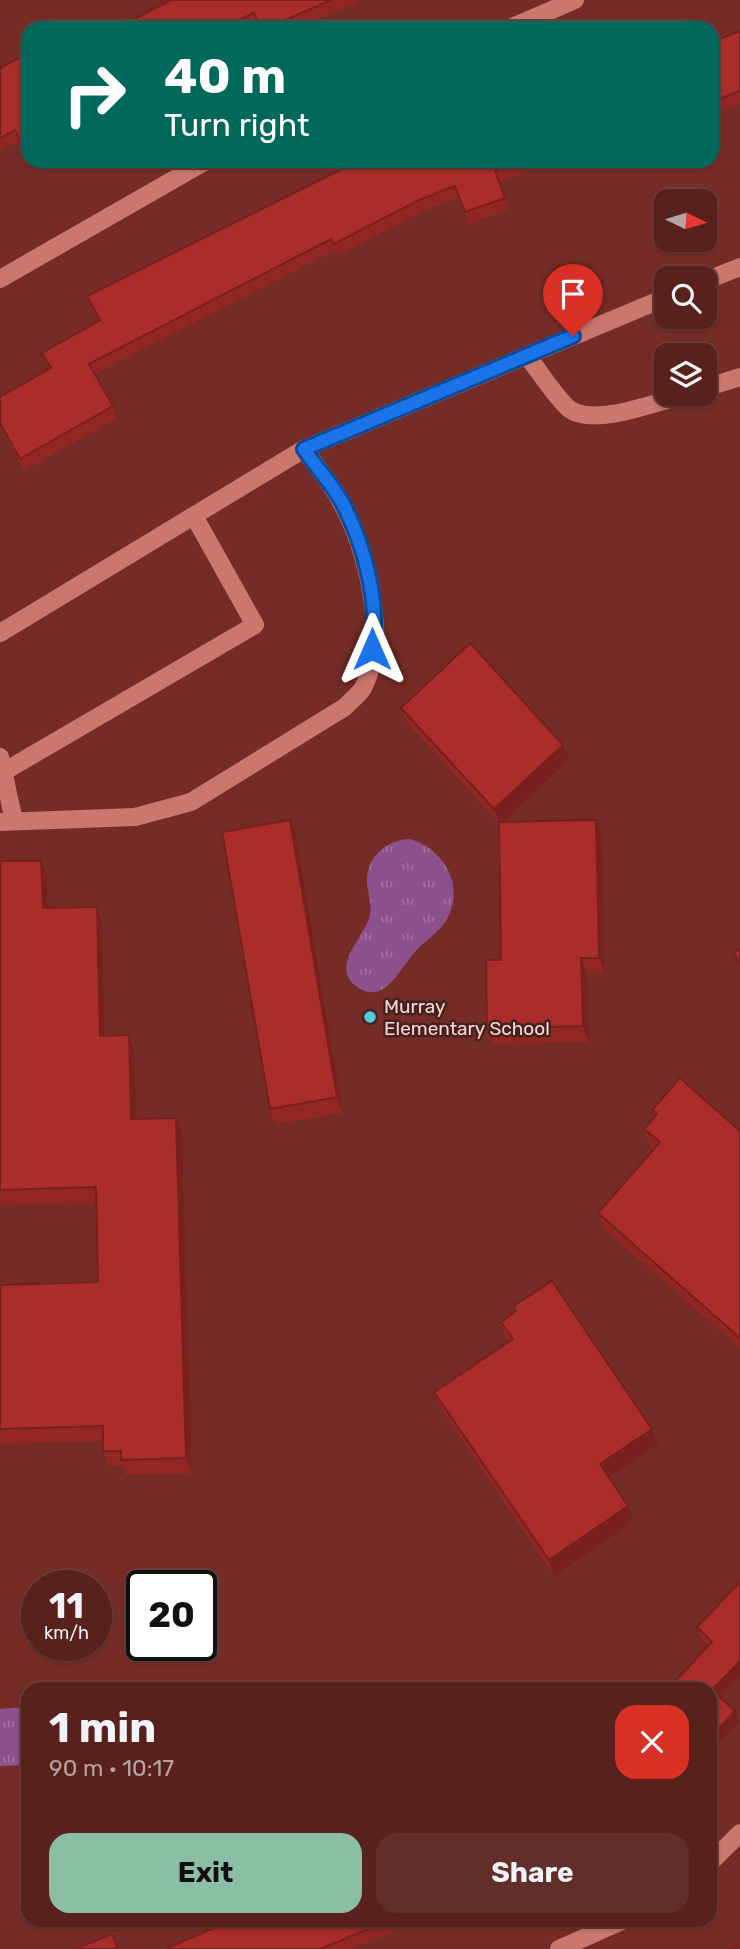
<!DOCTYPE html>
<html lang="en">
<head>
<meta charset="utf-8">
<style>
	body { margin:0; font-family:Rubik,sans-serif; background:#612e29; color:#f1f3f6; height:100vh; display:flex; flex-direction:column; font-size:26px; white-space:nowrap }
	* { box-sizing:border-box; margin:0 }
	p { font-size:23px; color:#b7a3a3 }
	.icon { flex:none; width:38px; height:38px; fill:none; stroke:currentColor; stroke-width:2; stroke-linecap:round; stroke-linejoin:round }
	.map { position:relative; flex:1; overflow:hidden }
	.sheet { position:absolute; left:21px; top:1682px; width:696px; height:245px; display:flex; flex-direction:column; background:#58211c; border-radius:21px; box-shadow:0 2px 5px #0004,0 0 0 2px #6d3e3b }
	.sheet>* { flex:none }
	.hud { position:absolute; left:21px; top:21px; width:698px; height:147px; border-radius:21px; box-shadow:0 2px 5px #0004,0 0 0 2px #6d3e3b; background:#00695c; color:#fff; overflow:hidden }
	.needle { width:46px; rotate:95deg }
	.fabs { position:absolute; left:654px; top:189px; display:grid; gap:14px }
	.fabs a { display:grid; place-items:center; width:63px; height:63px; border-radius:14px; background:#58211c; box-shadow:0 2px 5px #0004,0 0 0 2px #6d3e3b; font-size:35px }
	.speed { position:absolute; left:21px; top:1570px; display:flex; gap:14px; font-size:35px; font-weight:700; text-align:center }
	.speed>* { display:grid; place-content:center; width:91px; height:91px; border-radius:50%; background:#58211c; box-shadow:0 2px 5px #0004,0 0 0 2px #6d3e3b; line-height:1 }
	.speed small { font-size:18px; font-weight:400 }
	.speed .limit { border:4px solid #111; border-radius:10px; background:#fff; color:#111 }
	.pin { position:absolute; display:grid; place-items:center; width:60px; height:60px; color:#fff; margin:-72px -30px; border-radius:50% 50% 50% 0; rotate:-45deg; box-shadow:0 0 7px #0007 }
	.pin .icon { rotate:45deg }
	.me { position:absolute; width:77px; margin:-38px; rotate:0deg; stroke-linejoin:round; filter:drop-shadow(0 0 5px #0008) }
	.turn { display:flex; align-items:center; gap:24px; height:147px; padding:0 28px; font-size:32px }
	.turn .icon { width:91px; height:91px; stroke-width:2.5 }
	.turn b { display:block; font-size:49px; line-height:60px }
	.round { display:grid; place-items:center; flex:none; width:74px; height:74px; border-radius:21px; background:#612e29 }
	.overview { display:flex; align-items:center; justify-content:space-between; height:119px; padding:0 28px }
	h1 { font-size:42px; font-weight:700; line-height:52px }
	.primary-button { display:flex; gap:14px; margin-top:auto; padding:14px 28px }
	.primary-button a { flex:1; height:80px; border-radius:21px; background:#8abfa5; color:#111; font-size:28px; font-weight:700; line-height:80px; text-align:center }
	.primary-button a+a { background:#612e29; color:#f1f3f6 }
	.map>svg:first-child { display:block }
	.park { fill:url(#park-tufts) }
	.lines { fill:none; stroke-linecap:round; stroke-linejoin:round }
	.minor { stroke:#ca776e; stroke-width:18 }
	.wall { fill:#922723 }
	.shaded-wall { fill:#77201d }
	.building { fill:#aa2d29; stroke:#77201d; stroke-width:2 }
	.route-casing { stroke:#114b97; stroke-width:18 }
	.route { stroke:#1a73e8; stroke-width:12 }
	.poi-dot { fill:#53cbda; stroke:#44221f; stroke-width:2.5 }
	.labels { text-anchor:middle; stroke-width:5; stroke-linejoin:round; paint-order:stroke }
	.poi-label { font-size:19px; fill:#fdd8d3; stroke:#44221f; text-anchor:start }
</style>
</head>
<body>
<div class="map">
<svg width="740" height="1949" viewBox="0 0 740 1949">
	<defs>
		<pattern id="park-tufts" width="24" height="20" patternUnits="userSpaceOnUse" patternTransform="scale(1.75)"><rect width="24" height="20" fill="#8c518c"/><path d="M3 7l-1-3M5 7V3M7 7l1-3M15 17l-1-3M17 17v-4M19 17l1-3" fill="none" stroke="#a371a0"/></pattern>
	</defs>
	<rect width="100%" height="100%" fill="#762c26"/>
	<g class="park">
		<path d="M410,839C443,848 466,886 447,919C439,933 424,941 414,953C400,969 384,1006 357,987C328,966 367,935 370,915C372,905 368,894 367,883C366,857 386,840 410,839Z"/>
		<path d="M28,1707V1765L0,1766V1709Z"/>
	</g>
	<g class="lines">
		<g class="minor">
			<path d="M510,28L575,0"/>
			<path d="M0,279L206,161"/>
			<path d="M705,281L740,267"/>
			<path d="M527,356C540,372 552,392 567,407C590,429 657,402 686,394"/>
			<path d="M705,388L740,377"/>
			<path d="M0,633L304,449L667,297"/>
			<path d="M0,757L14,821"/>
			<path d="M5,771L255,625L194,516"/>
			<path d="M0,822L135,817L191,802L345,707C350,701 359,695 363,688C389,638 367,548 341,502C331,483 316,466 304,449"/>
			<path d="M710,1863L740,1833"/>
			<path d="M559,1949L624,1920"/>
		</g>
	</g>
	<g class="wall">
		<path d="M171,0H358L359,1L297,28H260L258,24L249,28H117Z"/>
		<path d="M740,31V104L712,115V42Z"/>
		<path d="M28,66V159L19,141L0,151V68Z"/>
		<path d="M358,161H557L499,182L509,209L469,224L460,197L423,211L338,256L335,250L95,374L113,406L117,418L24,471L0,427V397L49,369L42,353L98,321L87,296Z"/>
		<path d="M401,708L569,760L503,822L602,835L605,973H587L589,1042L493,1044L487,1029L501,960L499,823L407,723Z"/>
		<path d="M296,835L343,1113L275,1124L270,1109Z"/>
		<path d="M0,861L47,876L48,908L97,907L102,922L105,1036L129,1035L134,1050L136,1119L182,1133L192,1473L126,1475L123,1466H109L103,1451V1441L0,1444V1285L98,1282L96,1203L0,1205Z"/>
		<path d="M652,1110L740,1131V1348L604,1229L598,1213L654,1148L649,1144L644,1129L654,1116Z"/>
		<path d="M514,1306L658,1444L609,1477L628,1506L634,1521L554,1576L440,1407L434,1392L509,1341L506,1337L501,1322L516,1312Z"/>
		<path d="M740,1582V1676L720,1697L735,1711L739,1722L710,1753V1689L708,1645L701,1638L697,1627Z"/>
		<path d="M232,1920H422L351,1949H166Z"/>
	</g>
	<g class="shaded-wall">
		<path d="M563,745L569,760L500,825L494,809Z"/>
		<path d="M290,820L296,835L343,1113L337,1097Z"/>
		<path d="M596,820L602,835L605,973L599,958Z"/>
		<path d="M41,861L47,876L48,924L43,908Z"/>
		<path d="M97,907L102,922L105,1051L100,1036Z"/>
		<path d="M581,958L587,973L589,1042L583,1026Z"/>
		<path d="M129,1035L134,1050L137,1135L131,1119Z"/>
		<path d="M176,1118L182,1133L192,1473L186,1458Z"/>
		<path d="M652,1429L658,1444L606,1479L600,1464Z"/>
		<path d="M628,1506L634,1521L554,1576L549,1560Z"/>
		<path d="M740,1661V1676L716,1701L712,1690Z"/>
		<path d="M735,1711L739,1722L710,1753V1737Z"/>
	</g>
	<g class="building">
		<path d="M171,0H331L267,28H261L254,13L221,28H117Z"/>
		<path d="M740,31V91L712,102V42Z"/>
		<path d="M23,56L28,66V145L24,147L15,130L0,138V68Z"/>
		<path d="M358,161H522L495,171L505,198L465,212L455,186L419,200L334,244L331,239L89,364L113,406L20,459L0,423V397L51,368L42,353L100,320L87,296Z"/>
		<path d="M470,643L563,745L494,809L401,708Z"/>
		<path d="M290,820L337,1097L270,1109L222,832Z"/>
		<path d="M596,820L599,958H581L583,1026L487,1029L486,960H501L499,822Z"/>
		<path d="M0,861H41L43,908L97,907L100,1036L129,1035L131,1119L176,1118L186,1458L121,1460V1451H103V1426L0,1429V1285L98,1282L96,1187L0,1190Z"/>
		<path d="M740,949V963L734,953Z"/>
		<path d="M680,1078L740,1131V1338L598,1213L660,1142L644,1129L657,1114L652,1110Z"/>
		<path d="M552,1281L652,1429L600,1464L628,1506L549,1560L434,1392L513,1339L501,1322L516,1311L514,1306Z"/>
		<path d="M740,1582V1661L712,1690L735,1711L710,1737V1689H668L712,1642L697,1627Z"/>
		<path d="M232,1920H390L320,1949H166Z"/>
		<path d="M112,1934L118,1949H75Z"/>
		<path d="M740,1945V1949H731Z"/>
	</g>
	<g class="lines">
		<g class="route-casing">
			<path id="route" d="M372,649C380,602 364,544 342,502C332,484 316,467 304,449L573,336"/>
		</g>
		<use href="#route" class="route"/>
	</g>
	<circle class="poi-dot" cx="370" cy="1017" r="7"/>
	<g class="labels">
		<g class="poi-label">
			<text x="384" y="1013">Murray<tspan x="384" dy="22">Elementary School</tspan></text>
		</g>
	</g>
</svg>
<div class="fabs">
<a><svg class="needle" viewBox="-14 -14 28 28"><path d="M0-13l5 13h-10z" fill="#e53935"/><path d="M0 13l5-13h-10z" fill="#b7a3a3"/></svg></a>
<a><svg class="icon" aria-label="search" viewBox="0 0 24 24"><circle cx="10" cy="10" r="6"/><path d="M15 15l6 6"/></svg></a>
<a><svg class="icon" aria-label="layers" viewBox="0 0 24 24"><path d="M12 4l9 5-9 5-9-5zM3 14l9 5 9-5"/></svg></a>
</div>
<div class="speed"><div>11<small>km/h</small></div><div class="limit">20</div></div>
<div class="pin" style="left:573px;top:336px;background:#d93025"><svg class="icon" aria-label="arrive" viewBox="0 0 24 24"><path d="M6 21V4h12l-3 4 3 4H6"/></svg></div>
<svg class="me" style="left:372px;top:649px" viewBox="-20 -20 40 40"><path d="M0-17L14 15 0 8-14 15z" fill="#1a73e8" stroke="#fff" stroke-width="4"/></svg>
<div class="hud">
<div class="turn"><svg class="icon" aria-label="right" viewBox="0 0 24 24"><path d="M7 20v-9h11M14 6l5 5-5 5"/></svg><div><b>40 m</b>Turn right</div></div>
</div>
<section class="sheet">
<div class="overview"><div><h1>1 min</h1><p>90 m · 10:17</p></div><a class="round" style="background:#d93025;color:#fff"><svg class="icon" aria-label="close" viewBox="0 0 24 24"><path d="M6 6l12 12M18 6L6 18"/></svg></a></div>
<div class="primary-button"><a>Exit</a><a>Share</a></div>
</section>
</div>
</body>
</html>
